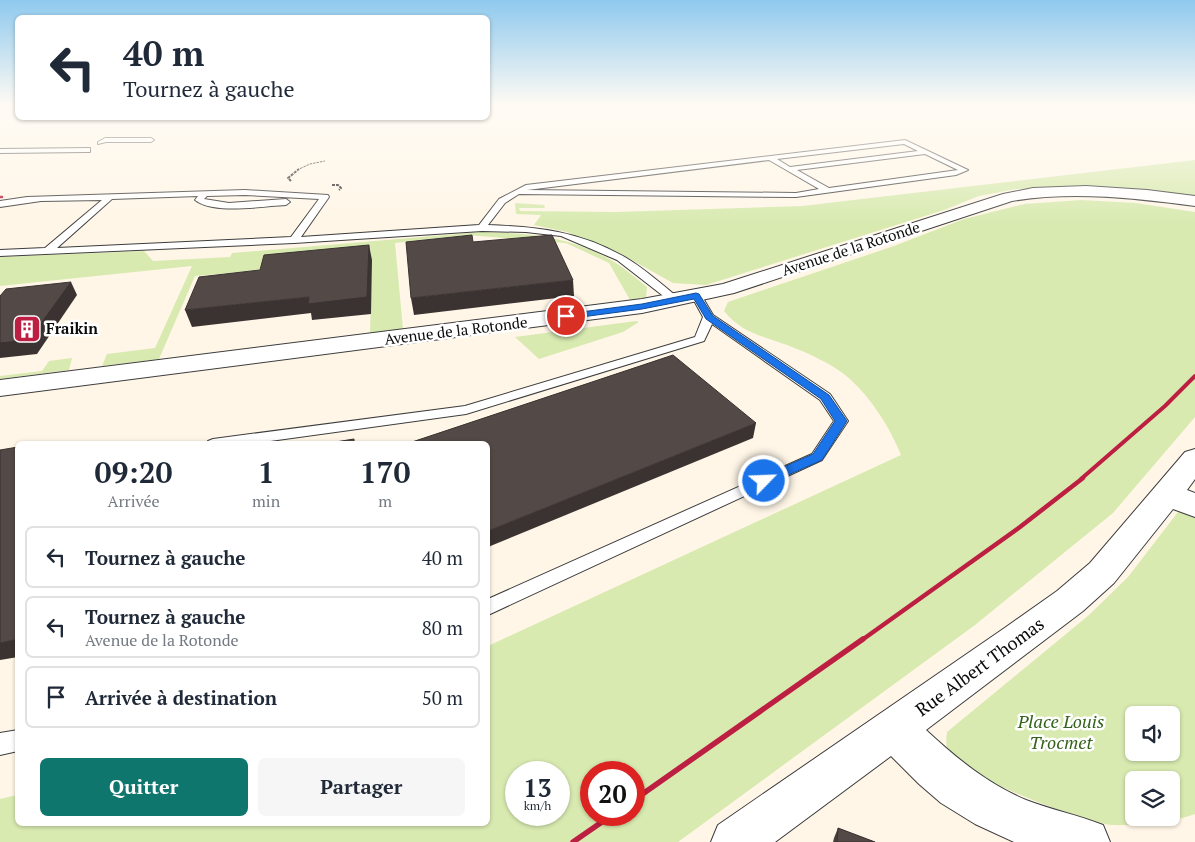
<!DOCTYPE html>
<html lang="fr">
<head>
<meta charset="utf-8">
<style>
	body { margin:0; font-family:"PT Serif",serif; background:#f6f6f7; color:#1f2937; height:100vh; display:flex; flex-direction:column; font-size:19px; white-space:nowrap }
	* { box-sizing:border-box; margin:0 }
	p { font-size:16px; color:#747a83 }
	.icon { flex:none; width:28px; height:28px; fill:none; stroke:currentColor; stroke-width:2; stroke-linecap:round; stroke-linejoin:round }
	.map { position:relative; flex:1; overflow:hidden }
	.sheet { position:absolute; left:15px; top:441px; width:475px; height:385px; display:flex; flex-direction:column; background:#fff; border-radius:8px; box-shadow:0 1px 4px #0004 }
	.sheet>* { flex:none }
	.hud { position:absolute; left:15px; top:15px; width:475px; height:105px; border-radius:8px; box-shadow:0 1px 4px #0004; background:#fff; color:#1f2937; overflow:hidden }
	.fabs { position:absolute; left:1125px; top:706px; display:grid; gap:10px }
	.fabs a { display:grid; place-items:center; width:55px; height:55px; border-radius:8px; background:#fff; box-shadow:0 1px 4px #0004; font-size:25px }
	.speed { position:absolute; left:505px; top:761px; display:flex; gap:10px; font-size:25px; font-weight:700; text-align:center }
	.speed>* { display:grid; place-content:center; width:65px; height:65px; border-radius:50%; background:#fff; box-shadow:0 1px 4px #0004; line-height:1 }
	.speed small { font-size:12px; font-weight:400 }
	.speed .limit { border:8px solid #d22; background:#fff; color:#111 }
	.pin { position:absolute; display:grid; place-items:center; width:42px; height:42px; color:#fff; margin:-21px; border:2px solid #fff; border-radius:50%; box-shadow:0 1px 5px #0007 }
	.me { position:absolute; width:55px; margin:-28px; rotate:66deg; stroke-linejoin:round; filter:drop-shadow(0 0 4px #0008) }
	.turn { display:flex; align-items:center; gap:18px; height:105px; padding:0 25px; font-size:22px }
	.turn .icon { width:65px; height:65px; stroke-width:2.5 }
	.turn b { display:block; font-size:35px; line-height:42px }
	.eta { display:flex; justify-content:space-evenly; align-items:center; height:85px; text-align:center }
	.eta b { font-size:30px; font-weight:700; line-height:35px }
	.action { display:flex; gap:10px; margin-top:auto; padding:10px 25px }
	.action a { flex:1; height:58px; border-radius:8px; background:#0f766e; color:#fff; font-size:20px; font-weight:700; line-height:58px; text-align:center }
	.action a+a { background:#f6f6f7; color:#1f2937 }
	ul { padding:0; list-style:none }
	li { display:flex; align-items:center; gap:15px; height:62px; margin:0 10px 8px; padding:0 15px; border:2px solid #e0e1e3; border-radius:8px }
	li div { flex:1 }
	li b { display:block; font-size:19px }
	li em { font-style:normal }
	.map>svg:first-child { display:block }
	.green { fill:#d8eab0; fill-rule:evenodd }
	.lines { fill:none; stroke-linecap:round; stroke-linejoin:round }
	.service-casing { stroke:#3d3d3d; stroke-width:2 }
	.minor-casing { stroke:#3d3d3d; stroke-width:2 }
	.tertiary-casing { stroke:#3d3d3d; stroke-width:2 }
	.path-far1 { stroke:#2c2c2c; stroke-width:1; stroke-dasharray:2.5 1; stroke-linecap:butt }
	.path { stroke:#2c2c2c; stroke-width:2; stroke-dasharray:3 1; stroke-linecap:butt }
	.service { fill:#fff; fill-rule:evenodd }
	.minor { fill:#fff; fill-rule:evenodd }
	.tertiary { fill:#fff; fill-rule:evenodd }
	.rail-far3 { stroke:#bd1f42; stroke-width:2.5 }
	.rail-far2 { stroke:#bd1f42; stroke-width:4 }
	.rail-far1 { stroke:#bd1f42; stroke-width:4.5 }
	.rail { stroke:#bd1f42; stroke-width:5.5 }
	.wall { fill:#473f3c }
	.shaded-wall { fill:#3a3331 }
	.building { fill:#534946; stroke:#3a3331 }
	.route { fill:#1a73e8; stroke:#114b97 }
	.labels { text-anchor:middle; stroke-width:5; stroke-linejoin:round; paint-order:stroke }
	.street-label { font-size:15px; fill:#0a0a0a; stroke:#fff }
	.poi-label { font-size:15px; font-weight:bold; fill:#0a0a0a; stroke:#fff; text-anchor:start }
	.near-street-label { font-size:18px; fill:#0a0a0a; stroke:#fff }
	.near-park-label { font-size:18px; font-style:italic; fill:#35621a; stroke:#fff }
</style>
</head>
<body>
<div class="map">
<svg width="1195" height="842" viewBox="0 0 1195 842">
	<rect width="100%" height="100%" fill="#fff6e7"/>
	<g class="green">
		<path d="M1195,160V198L1133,189L1080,187L1016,189L979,196L944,210L706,285L673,283L621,254L567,232L534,225L541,215L516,214L515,203L544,205L545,208H519L520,211L616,212L802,206Z"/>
		<path d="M1081,200L1136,203L1195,212V417L1113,513L975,625L678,842H0V799L17,795L18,824H488V646L901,455C890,428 872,399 850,379C833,364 808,353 787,345C761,335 743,334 724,311L728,302L894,246L964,219L1024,204ZM559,772V815H516V772ZM634,772V815H591V772Z"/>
		<path d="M481,232C528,233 573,236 614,262C626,269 637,279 647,287L646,297L630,300L609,263L566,243L468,235L395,243L403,329L370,333L372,261L195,276L159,359L102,366L107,354L155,348L192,266L0,286V257L144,251L153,261L230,257L232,253Z"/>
		<path d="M636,321L639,322L623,332L539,359L515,337Z"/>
		<path d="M72,358L69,370L0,379V376L42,371L49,361Z"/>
		<path d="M1178,512L1195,516V814C1174,822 1135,826 1112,825C1085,823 967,777 951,757C945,749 946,741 947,732L1089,615L1128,577ZM1134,715H1171V752H1134ZM1134,780H1171V818H1134Z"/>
	</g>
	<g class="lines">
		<g class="service-casing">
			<g id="service">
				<path d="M105,138H151L154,140L151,142H106L98,144V142Z"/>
				<path d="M905,140L968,170L956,175L796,197L519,194L505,203L488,225C539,227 578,231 623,256C643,267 661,284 679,298L680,300L675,303L671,302L617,260L561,236L526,232L482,231L294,243L0,256V250L45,248L102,200L41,201L0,207V201L27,197L245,190L328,195L329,197L301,237L479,225L499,199L526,185ZM904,144L918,151L790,167L777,159ZM925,154L958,170L829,188L797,170ZM769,160L819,189L796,193L527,190ZM245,195L319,199L291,237L57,248L112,199L198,196L195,200C214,215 263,206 286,205L290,202L286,199L229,203L204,199L207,196Z"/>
				<path d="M90,148V152H87L0,153V149Z"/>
				<path d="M696,292L700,293L713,315L830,394L848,421L822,460L488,615V599L812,454L834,421L820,400L712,324L704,341L466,414L248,444H206L208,441L213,439L465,406L695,337L703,317L691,295Z"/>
				<path d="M18,730V751L0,755V733Z"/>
			</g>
		</g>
		<g class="minor-casing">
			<path id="minor" d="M1086,186L1147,190L1195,196V206C1134,198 1073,191 1012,201L734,293L642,313L0,396V380L642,299L723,284L1003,194L1033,188Z"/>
		</g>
		<g class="tertiary-casing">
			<path id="tertiary" d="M1195,449V479L1187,490L1195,493V517L1173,509L1114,583L1083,611L926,730C956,758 988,784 1026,800C1052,810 1078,815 1103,825L1110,842H1014L975,824L941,803L919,784L891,756L775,842H711L718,825L1006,627L1057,591L1090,563L1185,452Z"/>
		</g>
		<path class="path-far1" d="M297,170L310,164L325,161"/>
		<g class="path">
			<path d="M291,181L288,178L299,169"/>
			<path d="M332,185H338L341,188L339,190"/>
		</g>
		<use href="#service" class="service"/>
		<use href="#minor" class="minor"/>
		<use href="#tertiary" class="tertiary"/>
		<path class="rail-far3" d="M0,197H2"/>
		<path class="rail-far2" d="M1081,479L1165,406L1195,376"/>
		<path class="rail-far1" d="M862,640L1020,527L1083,478"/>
		<g class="rail">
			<path d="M634,800L863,639"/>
			<path d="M573,842L612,815"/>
		</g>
	</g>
	<path class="wall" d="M838,828L875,842H833L834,838Z"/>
	<g class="shaded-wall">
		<path d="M369,245L372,260L371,314L312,320L311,313L192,327L185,310L309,297Z"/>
		<path d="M573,280L574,296L414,315L411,298Z"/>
		<path d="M71,282L77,295L37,354L0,358V343Z"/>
		<path d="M756,423L753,438L488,547V531Z"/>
		<path d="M18,639V657L0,660V643Z"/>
	</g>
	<g class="building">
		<path d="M472,235L473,242L552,235L573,280L411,298L406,242Z"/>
		<path d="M369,245L367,297L308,304L309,297L185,310L199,277L260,270L264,255Z"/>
		<path d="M71,282L29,340L0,343V296L6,289Z"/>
		<path d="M673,355L756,423L488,531V444H406Z"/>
		<path d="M354,439V444H323Z"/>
		<path d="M18,447V639L0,643V450Z"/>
		<path d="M838,828L875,842H837Z"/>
	</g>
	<linearGradient id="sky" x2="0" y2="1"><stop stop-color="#8fc9ee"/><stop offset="0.47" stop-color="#fffbf4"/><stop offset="1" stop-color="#fffbf4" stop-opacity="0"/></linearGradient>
	<rect width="1195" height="224" fill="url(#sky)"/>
	<path class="route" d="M696,293L699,294L713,316L829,395L847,421L822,460L768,484H759L758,481L759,478L813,454L835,421L821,399L706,319L694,299L642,309L566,319L561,316L566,314L642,304Z"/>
	<defs>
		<g id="building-square" transform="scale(1.4375)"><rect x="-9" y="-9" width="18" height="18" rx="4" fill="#bd1f42" stroke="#fff"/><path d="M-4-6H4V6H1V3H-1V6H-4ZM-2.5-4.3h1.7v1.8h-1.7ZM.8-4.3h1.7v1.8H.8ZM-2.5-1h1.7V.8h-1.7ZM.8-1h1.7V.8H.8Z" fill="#fff"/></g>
	</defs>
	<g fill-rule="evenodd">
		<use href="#building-square" x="27" y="329"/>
	</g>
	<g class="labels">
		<g class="street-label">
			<text transform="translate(851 249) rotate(-18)" y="5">Avenue de la Rotonde</text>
			<text transform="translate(456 331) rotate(-7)" y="5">Avenue de la Rotonde</text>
		</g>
		<g class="poi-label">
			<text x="46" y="334">Fraikin</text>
		</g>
		<g class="near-street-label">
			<text transform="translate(980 667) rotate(-36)" y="6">Rue Albert Thomas</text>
		</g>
		<g class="near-park-label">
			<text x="1061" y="728">Place Louis<tspan x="1061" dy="21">Trocmet</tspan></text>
		</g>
	</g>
</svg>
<div class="fabs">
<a><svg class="icon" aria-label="sound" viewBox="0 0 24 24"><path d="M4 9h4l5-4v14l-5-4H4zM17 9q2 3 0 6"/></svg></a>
<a><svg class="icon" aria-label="layers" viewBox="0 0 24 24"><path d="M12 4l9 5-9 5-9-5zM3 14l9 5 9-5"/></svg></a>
</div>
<div class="speed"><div>13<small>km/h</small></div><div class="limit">20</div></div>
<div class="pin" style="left:566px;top:316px;background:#d93025"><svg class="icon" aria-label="arrive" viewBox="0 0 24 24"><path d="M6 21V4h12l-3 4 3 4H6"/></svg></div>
<svg class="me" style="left:764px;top:481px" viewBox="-20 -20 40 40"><circle r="17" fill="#1a73e8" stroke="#fff" stroke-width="3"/><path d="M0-11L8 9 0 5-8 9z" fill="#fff"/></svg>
<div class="hud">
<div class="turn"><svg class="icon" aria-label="left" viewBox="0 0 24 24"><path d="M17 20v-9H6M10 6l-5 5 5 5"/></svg><div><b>40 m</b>Tournez à gauche</div></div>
</div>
<section class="sheet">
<div class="eta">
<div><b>09:20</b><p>Arrivée</p></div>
<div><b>1</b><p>min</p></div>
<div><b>170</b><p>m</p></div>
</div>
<ul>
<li><svg class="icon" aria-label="left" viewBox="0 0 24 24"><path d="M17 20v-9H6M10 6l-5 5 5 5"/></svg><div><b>Tournez à gauche</b></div><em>40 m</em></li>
<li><svg class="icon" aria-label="left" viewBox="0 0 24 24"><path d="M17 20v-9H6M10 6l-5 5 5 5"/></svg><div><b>Tournez à gauche</b><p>Avenue de la Rotonde</p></div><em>80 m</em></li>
<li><svg class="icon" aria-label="arrive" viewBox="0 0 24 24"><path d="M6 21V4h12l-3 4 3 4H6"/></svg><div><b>Arrivée à destination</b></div><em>50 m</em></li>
</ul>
<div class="action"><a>Quitter</a><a>Partager</a></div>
</section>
</div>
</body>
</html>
